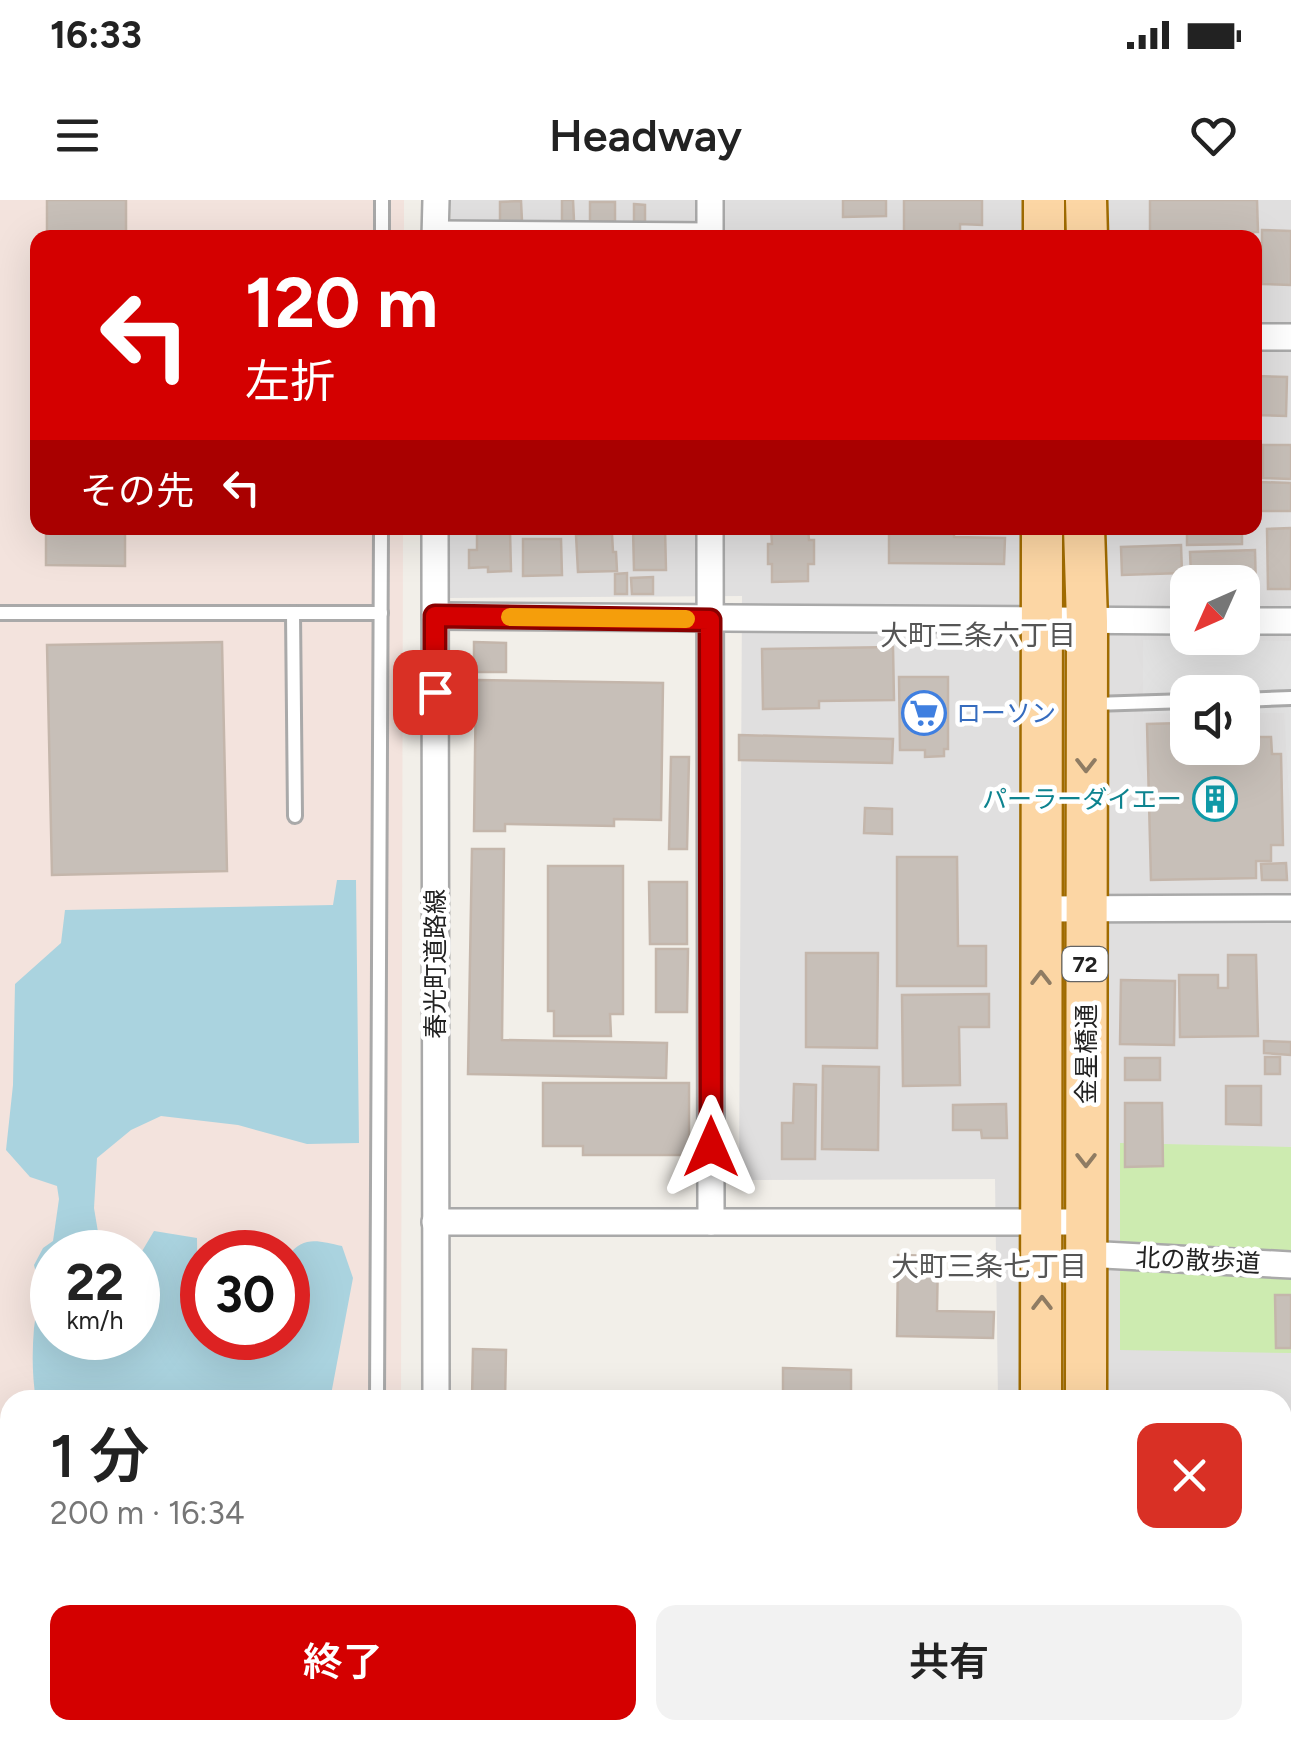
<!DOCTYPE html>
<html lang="ja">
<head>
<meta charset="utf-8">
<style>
	body { margin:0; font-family:Figtree,"Noto Sans JP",sans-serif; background:#f2f2f2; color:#222; height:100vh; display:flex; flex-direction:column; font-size:38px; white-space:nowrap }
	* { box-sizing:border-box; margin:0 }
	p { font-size:32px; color:#767676 }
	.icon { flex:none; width:55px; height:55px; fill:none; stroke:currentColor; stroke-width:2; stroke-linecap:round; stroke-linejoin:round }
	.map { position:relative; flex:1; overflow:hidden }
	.sheet { position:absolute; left:0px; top:1190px; width:1292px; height:350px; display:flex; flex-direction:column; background:#fff; border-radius:30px 30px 0 0; box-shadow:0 10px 40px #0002 }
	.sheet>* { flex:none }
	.guide { position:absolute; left:30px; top:30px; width:1232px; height:305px; border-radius:20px; box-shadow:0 10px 40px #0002; background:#d40000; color:#fff; overflow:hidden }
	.needle { width:65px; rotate:225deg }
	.fabs { position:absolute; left:1170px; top:365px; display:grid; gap:20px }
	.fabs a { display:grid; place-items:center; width:90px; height:90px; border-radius:20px; background:#fff; box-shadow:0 10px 40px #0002; font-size:50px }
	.speed { position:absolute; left:30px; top:1030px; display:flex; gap:20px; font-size:50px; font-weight:700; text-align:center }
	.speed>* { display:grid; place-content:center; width:130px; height:130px; border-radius:50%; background:#fff; box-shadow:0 10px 40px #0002; line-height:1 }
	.speed small { font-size:25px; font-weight:400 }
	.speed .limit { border:15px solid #d22; background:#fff; color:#111 }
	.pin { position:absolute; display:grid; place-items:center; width:85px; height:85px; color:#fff; margin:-42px; border-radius:20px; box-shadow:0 5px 15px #0006 }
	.me { position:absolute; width:110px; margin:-55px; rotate:0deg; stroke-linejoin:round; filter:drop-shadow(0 0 8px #0008) }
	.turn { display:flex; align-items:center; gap:35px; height:210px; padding:0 50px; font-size:45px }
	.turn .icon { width:130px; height:130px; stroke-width:2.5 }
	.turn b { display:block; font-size:70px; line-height:85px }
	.then { display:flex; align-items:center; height:95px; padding:0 50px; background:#0003; gap:20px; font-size:38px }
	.round { display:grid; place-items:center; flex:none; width:105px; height:105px; border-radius:20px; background:#f2f2f2 }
	.head { display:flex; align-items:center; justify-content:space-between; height:170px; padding:0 50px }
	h1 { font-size:60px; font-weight:600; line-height:75px }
	.action { display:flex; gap:20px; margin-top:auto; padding:20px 50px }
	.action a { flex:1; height:115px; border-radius:20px; background:#d40000; color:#fff; font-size:40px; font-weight:600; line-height:115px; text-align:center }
	.action a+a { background:#f2f2f2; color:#222 }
	.status { display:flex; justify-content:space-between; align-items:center; height:70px; padding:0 50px; background:#fff; direction:ltr }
	.status svg { height:28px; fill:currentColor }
	header { display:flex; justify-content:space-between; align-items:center; height:130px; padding:0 50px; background:#fff; font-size:45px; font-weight:600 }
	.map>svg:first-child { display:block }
	.residential { fill:#e0dfdf; fill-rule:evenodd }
	.military { fill:#f3e3dd; fill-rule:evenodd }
	.grass { fill:#cdebb0 }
	.parking { fill:#e2e2e2 }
	.water { fill:#aad3df }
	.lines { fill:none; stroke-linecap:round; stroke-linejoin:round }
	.stream { stroke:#aad3df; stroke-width:9 }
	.building { fill:#c7bfb8; stroke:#c4b6ab; stroke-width:2.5 }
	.lane-casing { stroke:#a9a9a9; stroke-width:18 }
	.street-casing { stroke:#a9a9a9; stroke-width:30 }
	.primary-casing { stroke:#a06b00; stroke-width:45 }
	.lane { stroke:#fff; stroke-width:12 }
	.street { stroke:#fff; stroke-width:25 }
	.primary { stroke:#fcd6a4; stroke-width:40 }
	.oneway { stroke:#8f7c63 }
	.route-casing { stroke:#8a0000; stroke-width:25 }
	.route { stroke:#d40000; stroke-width:18 }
	.slow { stroke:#f59e0b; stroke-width:18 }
	.labels { text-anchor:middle; stroke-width:9; stroke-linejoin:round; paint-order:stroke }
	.shield { fill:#fff; stroke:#646464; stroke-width:2.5 }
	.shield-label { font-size:22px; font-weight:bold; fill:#222 }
	.shop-label { font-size:25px; fill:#366cbe; stroke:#fff; text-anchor:start }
	.culture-label { font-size:25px; fill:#0d838f; stroke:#fff; text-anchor:end }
	.street-label { font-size:25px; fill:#222; stroke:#fff }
	.neighbourhood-label { font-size:28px; fill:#555; stroke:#fff }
</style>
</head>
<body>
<div class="status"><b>16:33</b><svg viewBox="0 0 49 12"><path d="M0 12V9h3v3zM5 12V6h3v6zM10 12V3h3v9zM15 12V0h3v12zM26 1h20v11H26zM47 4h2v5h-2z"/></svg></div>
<header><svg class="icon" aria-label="menu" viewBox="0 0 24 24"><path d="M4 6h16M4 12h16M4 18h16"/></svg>Headway<svg class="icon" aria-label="heart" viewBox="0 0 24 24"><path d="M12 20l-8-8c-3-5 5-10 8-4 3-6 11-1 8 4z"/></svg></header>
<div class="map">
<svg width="1291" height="1540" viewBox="0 0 1291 1540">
	<rect width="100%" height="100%" fill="#f2efe9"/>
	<path class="residential" d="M451,0H1291V1540H1002V1530H1282V1200H998L995,979L739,980L742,396L450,398V328H1255V38H451ZM1188,382H1242V438H1188ZM1188,492H1242V548H1188Z"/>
	<path class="military" d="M0,0H404V37L38,38V328H403L401,1200H10V1530H400V1540H0ZM52,1052H138V1138H52ZM202,1052H288V1138H202Z"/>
	<path class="grass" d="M1120,943L1291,947V1153L1120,1150Z"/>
	<path class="parking" d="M1143,440L1291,441V627L1284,513H1243L1242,492H1188L1187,513L1143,514Z"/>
	<g class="water">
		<path d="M337,680H356L359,943L307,944L238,925L161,916L131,930L97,958L94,1008L98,1032L110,1052H52V1138H138V1058L154,1031L197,1038L198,1127L202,1130V1138H216L222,1141L228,1138H288V1056C303,1035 319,1041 342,1046L353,1078L330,1200H36C32,1176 32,1152 34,1128C37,1106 40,1087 34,1065L43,1048L53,1041L59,999L57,986L30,977L6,950L13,885L15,784L61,743L65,710L333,705Z"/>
		<path d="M122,1530H207L181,1540H135Z"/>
	</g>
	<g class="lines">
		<path class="stream" d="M249,1530L264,1540"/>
	</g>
	<g class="building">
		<rect x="47" y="0" width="79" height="38"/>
		<path d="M562,0H573L574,21H562Z"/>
		<path d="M843,0H886V16L843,17Z"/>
		<path d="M904,0H982V25L960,24V38H904Z"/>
		<path d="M1150,0H1257L1258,32H1150Z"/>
		<path d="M521,1L522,21L500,22V2Z"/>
		<path d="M590,2H615V21L590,22Z"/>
		<path d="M634,4L645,5V22H634Z"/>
		<path d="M1262,30L1291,31V85L1262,84Z"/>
		<path d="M1255,176L1287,177L1286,216L1255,215Z"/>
		<path d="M1263,245H1291V279L1263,278Z"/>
		<path d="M1258,282L1291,283V311H1258Z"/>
		<path d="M46,328H125V366L46,365Z"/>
		<path d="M633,328H665L666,370H634Z"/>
		<path d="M771,328H808L809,340H814V364H808V381L772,382V364H768V344H772Z"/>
		<path d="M889,328H954V337L1005,338L1004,364L889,363Z"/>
		<path d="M1187,328H1242V344L1187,345Z"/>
		<path d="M1291,328V389H1268L1267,329Z"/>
		<path d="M510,331L511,371L488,372V367L469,368V350H477V332Z"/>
		<path d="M612,334L613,352H616L617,371L578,372L576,335Z"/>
		<path d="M523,339H561L562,375L523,376Z"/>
		<path d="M1181,345L1182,373L1122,375L1121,347Z"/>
		<path d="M1255,350L1256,393H1242V382H1188V394H1178V376H1191L1190,352Z"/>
		<path d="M627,373V394H615V374Z"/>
		<path d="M653,377V394H632L631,378Z"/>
		<path d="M222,442L227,671L52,675L47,445Z"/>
		<path d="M474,442L506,443V472H474Z"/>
		<path d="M893,447L894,500L819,501V508L763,509L762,449Z"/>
		<path d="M899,477H948V549H944V556L925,557V550H900Z"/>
		<path d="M476,480L663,483L661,620L614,619V626L505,624V631H474Z"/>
		<path d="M1182,523L1183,539L1188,538V548H1242V537H1271L1272,554H1281L1283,645H1271V661H1256V678L1151,680L1147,524Z"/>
		<path d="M739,535L893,539L892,563L739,560Z"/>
		<path d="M671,557H689L687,649H669Z"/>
		<path d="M865,608L892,609V634L864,633Z"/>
		<path d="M472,649H504L502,840L667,843L666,878L468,874Z"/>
		<path d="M897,657H957L958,746H986V786H897Z"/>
		<path d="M1286,663L1287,680H1262L1261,664Z"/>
		<path d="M548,666H623V814H610L611,836H554V811H548Z"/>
		<path d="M649,682H687V744H650Z"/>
		<path d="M656,749H688L687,812H656Z"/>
		<path d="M806,753H878L877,848L806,847Z"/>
		<path d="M1228,755H1256L1258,836L1180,837L1179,775H1218V788H1228Z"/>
		<path d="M1121,780L1175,781L1174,845L1120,844Z"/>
		<path d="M989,794V827H959L960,885L903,886L902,795Z"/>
		<path d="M1264,841L1291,842V855L1264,853Z"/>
		<rect x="1265" y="857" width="15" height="17"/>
		<rect x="1125" y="858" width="35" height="22"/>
		<path d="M823,866L879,867L878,950L822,949Z"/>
		<path d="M543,883H689V955H583V946H543Z"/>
		<path d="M794,884L816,885L815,959H782V923H793Z"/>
		<path d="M1226,886H1261V925L1226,924Z"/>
		<path d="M1125,903H1162L1163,966L1125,967Z"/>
		<path d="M1006,904L1007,938H982L981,930H953V905Z"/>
		<path d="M898,1055L938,1056L937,1111L994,1112L993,1138L897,1136Z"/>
		<path d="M1275,1095H1291V1148H1276Z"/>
		<path d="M473,1149L506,1150L505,1200H472Z"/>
		<path d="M783,1168L851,1170V1200H783Z"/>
		<rect x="1282" y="1251" width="9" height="128"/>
		<rect x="1282" y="1420" width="9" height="104"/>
		<path d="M481,1530H518V1537L481,1536Z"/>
		<rect x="896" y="1530" width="41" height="10"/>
	</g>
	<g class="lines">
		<g class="lane-casing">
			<g id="lane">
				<path d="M382,38V0"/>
				<path d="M0,413H381"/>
				<path d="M293,413L295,616"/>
				<path d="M1242,500L1291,498"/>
				<path d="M1093,504L1188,501"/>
				<path d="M377,1200L381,328"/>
				<path d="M0,1474L10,1500"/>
				<path d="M38,1530L47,1540"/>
				<path d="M373,1540V1530"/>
			</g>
		</g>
		<g class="street-casing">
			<g id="street">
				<path d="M436,34L710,36"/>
				<path d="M435,38L436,0"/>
				<path d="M710,38V0"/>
				<path d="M1255,137H1291"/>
				<path d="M435,328L436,1200"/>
				<path d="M710,328L711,1022"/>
				<path d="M435,416L1188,421"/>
				<path d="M1242,421H1291"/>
				<path d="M1041,709L1291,708"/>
				<path d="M435,1022H1087"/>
				<path d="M1104,1055L1291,1065"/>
				<path d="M436,1530V1540"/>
			</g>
		</g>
		<g class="primary-casing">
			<g id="primary">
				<path d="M1086,0L1087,38"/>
				<path d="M1044,38V0"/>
				<path d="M1084,328L1087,422L1086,1200"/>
				<path d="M1041,1200L1042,328"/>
				<path d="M1041,1530V1540"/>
				<path d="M1087,1530V1540"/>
			</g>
		</g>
		<use href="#lane" class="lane"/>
		<use href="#street" class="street"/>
		<use href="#primary" class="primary"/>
	</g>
	<defs><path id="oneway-chevron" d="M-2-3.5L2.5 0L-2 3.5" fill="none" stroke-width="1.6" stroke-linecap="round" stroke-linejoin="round" transform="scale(2.5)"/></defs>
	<g class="oneway">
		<use href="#oneway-chevron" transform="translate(1086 565) rotate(90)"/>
		<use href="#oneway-chevron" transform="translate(1041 778) rotate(-90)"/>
		<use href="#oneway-chevron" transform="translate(1086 960) rotate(90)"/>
		<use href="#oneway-chevron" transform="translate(1042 1103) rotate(-90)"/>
	</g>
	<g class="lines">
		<g class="route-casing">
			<path id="route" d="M435,492V416L710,420L711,947"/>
		</g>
		<use href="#route" class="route"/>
		<path class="slow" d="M510,417L686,419"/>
	</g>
	<defs>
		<g id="supermarket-ring" transform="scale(2.25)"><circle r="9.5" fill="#fff" stroke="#3f7fe0" stroke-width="1.5"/><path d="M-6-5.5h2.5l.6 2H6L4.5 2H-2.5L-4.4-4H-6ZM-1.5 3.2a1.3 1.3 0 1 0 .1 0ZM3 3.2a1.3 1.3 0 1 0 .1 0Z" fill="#3f7fe0"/></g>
		<g id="building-ring" transform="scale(2.25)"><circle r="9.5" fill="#fff" stroke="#0f9aa8" stroke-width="1.5"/><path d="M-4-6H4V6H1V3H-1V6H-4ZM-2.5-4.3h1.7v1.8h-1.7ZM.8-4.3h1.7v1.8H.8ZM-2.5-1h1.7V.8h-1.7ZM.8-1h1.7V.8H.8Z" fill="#0f9aa8"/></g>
	</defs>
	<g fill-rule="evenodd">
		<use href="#supermarket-ring" x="924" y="513"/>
		<use href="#building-ring" x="1215" y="599"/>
	</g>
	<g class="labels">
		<rect class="shield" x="1062.5" y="747" width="45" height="34" rx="8"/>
		<g class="shield-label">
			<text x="1085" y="772">72</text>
		</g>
		<g class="shop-label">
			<text x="956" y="522">ローソン</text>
		</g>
		<g class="culture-label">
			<text x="1182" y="608">パーラーダイエー</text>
		</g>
		<g class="street-label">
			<text transform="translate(435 764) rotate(-90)" y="9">春光町道路線</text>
			<text transform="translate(1086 854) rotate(-90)" y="9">金星橋通</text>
			<text transform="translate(1198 1060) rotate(3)" y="9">北の散歩道</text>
		</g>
		<g class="neighbourhood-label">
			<text x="978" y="445">大町三条六丁目</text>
			<text x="989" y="1076">大町三条七丁目</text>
		</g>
	</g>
</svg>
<div class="fabs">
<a><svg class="needle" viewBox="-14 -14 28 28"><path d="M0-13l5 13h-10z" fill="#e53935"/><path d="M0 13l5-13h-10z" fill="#767676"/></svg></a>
<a><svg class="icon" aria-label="sound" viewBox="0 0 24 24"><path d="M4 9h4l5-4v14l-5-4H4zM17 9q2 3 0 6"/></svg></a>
</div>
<div class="speed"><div>22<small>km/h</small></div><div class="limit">30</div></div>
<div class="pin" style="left:435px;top:492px;background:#d93025"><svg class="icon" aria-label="arrive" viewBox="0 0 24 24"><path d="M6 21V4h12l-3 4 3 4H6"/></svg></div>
<svg class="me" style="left:711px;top:947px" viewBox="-20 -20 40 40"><path d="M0-17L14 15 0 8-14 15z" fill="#d40000" stroke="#fff" stroke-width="4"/></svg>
<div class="guide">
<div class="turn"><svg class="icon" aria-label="left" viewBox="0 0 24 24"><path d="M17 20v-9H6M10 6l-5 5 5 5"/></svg><div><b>120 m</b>左折</div></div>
<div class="then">その先<svg class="icon" aria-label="left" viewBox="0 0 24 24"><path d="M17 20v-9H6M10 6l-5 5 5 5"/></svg></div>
</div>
<section class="sheet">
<div class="head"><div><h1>1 分</h1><p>200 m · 16:34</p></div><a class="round" style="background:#d93025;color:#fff"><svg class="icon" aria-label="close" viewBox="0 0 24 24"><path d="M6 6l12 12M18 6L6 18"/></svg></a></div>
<div class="action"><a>終了</a><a>共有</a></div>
</section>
</div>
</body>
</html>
